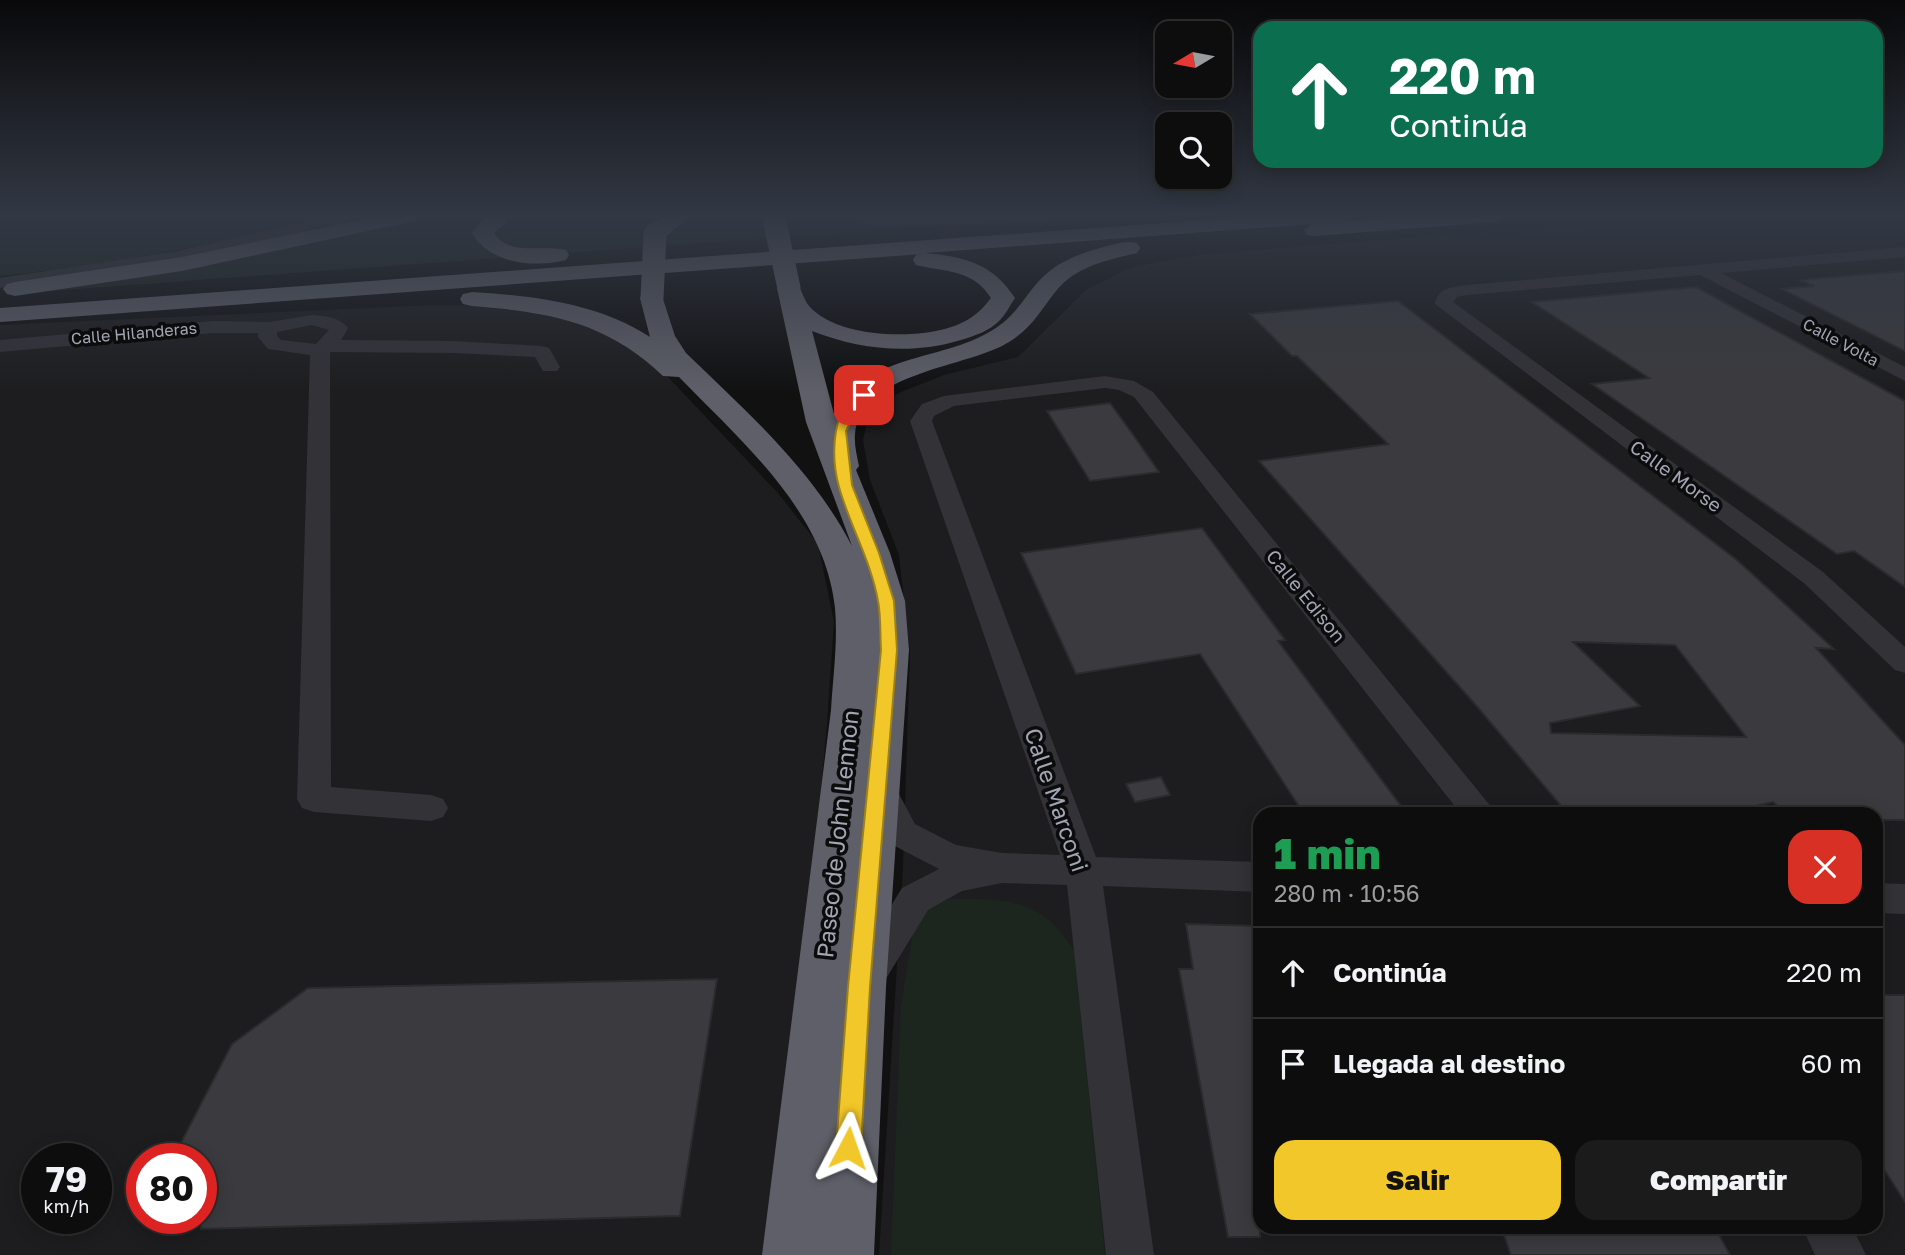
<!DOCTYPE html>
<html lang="es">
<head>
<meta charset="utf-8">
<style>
	body { margin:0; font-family:"Golos Text",sans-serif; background:#1b1b1c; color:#f1f3f6; height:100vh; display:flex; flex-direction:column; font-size:26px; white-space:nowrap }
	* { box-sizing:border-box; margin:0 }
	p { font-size:23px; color:#9a9c9e }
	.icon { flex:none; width:38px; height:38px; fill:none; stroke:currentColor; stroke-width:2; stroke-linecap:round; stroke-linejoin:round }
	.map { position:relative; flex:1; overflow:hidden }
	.side { position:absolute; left:1253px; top:807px; width:630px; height:427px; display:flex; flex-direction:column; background:#0d0d0e; border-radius:21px; box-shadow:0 4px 18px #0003,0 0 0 2px #2d2d2e }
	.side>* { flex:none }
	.guide { position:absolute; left:1253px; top:21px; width:630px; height:147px; border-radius:21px; box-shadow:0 4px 18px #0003,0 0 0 2px #2d2d2e; background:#0b6e4f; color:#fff; overflow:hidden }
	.needle { width:46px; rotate:260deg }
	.controls { position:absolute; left:1155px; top:21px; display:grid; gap:14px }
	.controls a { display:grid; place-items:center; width:77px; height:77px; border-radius:14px; background:#0d0d0e; box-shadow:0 4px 18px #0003,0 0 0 2px #2d2d2e; font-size:35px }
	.speed { position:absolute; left:21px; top:1143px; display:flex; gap:14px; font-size:35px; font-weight:700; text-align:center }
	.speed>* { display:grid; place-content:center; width:91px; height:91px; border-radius:50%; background:#0d0d0e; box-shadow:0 4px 18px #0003,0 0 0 2px #2d2d2e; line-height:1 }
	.speed small { font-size:18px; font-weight:400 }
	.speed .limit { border:10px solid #d22; background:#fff; color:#111 }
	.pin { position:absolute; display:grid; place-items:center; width:60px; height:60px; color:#fff; margin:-30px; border-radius:14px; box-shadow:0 4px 10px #0006 }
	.me { position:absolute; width:77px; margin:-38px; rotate:4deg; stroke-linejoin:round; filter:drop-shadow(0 0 5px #0008) }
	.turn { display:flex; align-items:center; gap:24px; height:147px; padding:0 21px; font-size:32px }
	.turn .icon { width:91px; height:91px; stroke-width:2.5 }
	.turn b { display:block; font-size:49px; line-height:60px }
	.round { display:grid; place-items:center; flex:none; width:74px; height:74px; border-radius:21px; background:#1b1b1c }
	.summary { display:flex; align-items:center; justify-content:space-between; height:119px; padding:0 21px }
	h1 { font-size:42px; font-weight:800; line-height:52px; color:#1e9e55 }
	.button { display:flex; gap:14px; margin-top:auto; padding:14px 21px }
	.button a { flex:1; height:80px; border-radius:21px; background:#f2c729; color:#111; font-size:28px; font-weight:800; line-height:80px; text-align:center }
	.button a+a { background:#1b1b1c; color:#f1f3f6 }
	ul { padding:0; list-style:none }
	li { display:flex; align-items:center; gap:21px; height:91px; padding:0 21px; border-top:2px solid #2d2d2e }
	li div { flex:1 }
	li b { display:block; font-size:26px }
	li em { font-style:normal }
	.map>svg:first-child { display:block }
	.built { fill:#1d1d1f; fill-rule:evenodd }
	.green { fill:#1d251f }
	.building { fill:#3b3b3f; stroke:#2b2b2e; stroke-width:2; fill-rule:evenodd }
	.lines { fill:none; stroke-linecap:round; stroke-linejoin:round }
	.minor { fill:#323237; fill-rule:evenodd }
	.highway { fill:#5e5f68; fill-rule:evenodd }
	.highway-bridge { stroke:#5e5f68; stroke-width:23 }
	.route { fill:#f2c729; stroke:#9d811b; stroke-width:2 }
	.labels { text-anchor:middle; stroke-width:7; stroke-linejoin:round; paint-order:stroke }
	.far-street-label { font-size:16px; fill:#a2a5b3; stroke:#0c0c0d }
	.street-label { font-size:19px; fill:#a2a5b3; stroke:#0c0c0d }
	.near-street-label { font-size:23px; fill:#a2a5b3; stroke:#0c0c0d }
</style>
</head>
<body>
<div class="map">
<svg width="1905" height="1255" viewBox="0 0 1905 1255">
	<rect width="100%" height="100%" fill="#111112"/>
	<g class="built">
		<path d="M1683,216H1905V1255H879L903,868L910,653L899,555L870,480L863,440L870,409L901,392L944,375L1018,357L1086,290L1127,269L1156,262L1205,254ZM1260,814H1876V1227H1260Z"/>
		<path d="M435,305L506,306L585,320L626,343L668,377L778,493L818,544L834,622L827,724L798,1045L771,1255H0V325ZM37,1158H96V1218H37ZM142,1158H201V1218H142Z"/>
	</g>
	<g class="green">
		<path d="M0,216H335C222,243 116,264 0,276Z"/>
		<path d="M354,216H911L907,228L36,292Z"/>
		<path d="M950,899C1007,899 1042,898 1074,951L1105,1255H891L901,1006L915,920L927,909Z"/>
	</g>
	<g class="building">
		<path d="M1905,271V351L1782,289L1814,286L1800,280Z"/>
		<path d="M1696,287L1905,401V587L1854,551L1837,554L1592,384L1649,378L1532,302Z"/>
		<path d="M1398,301L1737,560L1834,649L1816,648L1905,745V820H1876V814H1786L1773,802L1720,814H1568L1474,703L1259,461L1388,444L1297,356H1292L1250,314ZM1573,642L1675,645L1746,737L1551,733L1550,723L1640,706Z"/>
		<path d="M1110,403L1134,436L1159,472L1090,481L1047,411Z"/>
		<path d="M1202,528L1285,640L1278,641L1407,814L1302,811L1200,654L1076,674L1021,553Z"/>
		<path d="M1161,777L1170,795L1135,802L1126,784Z"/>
		<path d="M1186,924L1260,926V1237H1228L1179,969H1193Z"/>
		<path d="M717,979L680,1216L201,1229V1158H173L232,1044L308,988Z"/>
		<path d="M1876,995H1905V1202L1876,1157Z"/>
		<path d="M1501,1227H1715L1730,1255H1511Z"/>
	</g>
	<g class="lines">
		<g class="minor">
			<path d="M332,216H359L356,219L178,261L0,288V278L178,251Z"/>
			<path d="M848,216L878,217L1066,216L1058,221L877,227L851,219Z"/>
			<path d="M1905,247V257L1721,273L1905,367V381L1700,275L1467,295L1457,297L1453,302L1823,572L1905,647V673L1895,670L1805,584L1435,304C1438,287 1453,287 1467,285Z"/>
			<path d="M312,315C325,316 339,317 348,328L341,340L453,341L542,346L549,348L560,367L557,371H543L535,357L453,353L330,352L331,787L431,795L443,799L448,808L443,817L431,821L314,812L302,808L297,799L310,355L268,349L258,337V333H213L0,352V340L213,321L269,322ZM312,325L329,330L316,344L281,340L277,336V332Z"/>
			<path d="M1105,376L1134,381L1153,392L1497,814H1461L1134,397L1119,390L1105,388L954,406L934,416L932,421L1096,857L1260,862V892L1103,886L1154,1255H1106L1067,885L1002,883L962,891L928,910L884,982L870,987L856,982L851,970L902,888L939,869L891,844L862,788L867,779L879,775L891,779L915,824L956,845L1002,853L1060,855L910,421L922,404L944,396Z"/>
			<path d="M1876,883L1905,884V914L1876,913Z"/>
			<path d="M1802,1227H1852L1866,1255H1815Z"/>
		</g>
		<g class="highway">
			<path d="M380,216H419L416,220L409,222L182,271L15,296L7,294L3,289L7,284L15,282L182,257Z"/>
			<path d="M488,216H513L494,233C510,257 542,244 566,250L569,255L566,260C534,268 490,264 472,233L482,220Z"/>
			<path d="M665,216H690L663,239H647L644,234L655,222Z"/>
			<path d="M1259,216H1352L1346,221L1416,216H1504L1501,220L1494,222L1315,236L1307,235L1304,230L1312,224L925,253C965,257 992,263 1015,298C1010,305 1006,314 1000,320C990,331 974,336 961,340C911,355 861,350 812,331L834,414C865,353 940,362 991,331C1016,316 1021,301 1039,281C1055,263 1078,254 1100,248C1112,245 1125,240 1137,243L1140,248L1137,253C1108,260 1076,266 1056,291C1040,311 1032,328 1009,342C968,368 861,371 855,434C854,445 857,456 859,466L856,470L890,553L905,601L909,650L886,987L874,1255H762L831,710C833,676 838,642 835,608C825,512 742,442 679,377L663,376C606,321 548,312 472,306L463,304L460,299L463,294L472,292C533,296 598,303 650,337L640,298L643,293L652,291L661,293L675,336L686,353C747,412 812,469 852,546L806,422L777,288L781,283H797C802,290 804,301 810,307C840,339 920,340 957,325C972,319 982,310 991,298C973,269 945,272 916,265L913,260L916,255L923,254L0,322V308Z"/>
		</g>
		<g class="highway-bridge">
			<path d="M775,223L789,288"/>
			<path d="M652,298L655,234"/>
		</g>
	</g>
	<linearGradient id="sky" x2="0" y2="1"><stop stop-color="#09090a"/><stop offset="0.55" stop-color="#323844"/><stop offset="1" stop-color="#323844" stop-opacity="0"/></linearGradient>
	<rect width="1905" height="392" fill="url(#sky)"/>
	<path class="route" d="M864,391L870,395L857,408L846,431L852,485L879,553L894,601L897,650L870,987L861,1148L857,1157L848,1161L839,1157L836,1148L848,987L881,650C880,634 881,616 878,601C871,561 850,526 839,487C831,458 830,403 864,391Z"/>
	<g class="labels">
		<g class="far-street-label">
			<text transform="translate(134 333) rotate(-5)" y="6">Calle Hilanderas</text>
			<text transform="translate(1841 342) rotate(28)" y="6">Calle Volta</text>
		</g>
		<g class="street-label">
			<text transform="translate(1676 476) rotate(36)" y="7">Calle Morse</text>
			<text transform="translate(1306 596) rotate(51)" y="7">Calle Edison</text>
		</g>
		<g class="near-street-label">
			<text transform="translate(1056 800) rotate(71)" y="8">Calle Marconi</text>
			<text transform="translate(838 834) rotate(-84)" y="8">Paseo de John Lennon</text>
		</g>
	</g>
</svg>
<div class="controls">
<a><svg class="needle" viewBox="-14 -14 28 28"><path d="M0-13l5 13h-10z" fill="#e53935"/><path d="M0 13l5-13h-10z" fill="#9a9c9e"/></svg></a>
<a><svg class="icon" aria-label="search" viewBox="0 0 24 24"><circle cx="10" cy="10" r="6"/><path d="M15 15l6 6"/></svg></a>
</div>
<div class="speed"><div>79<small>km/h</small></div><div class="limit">80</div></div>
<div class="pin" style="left:864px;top:395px;background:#d93025"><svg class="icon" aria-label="arrive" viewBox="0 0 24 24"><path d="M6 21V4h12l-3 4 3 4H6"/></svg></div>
<svg class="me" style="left:848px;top:1148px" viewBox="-20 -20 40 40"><path d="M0-17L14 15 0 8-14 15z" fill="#f2c729" stroke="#fff" stroke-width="4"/></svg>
<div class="guide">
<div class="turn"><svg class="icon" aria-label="ahead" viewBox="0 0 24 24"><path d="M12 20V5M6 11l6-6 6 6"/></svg><div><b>220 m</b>Continúa</div></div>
</div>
<section class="side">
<div class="summary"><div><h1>1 min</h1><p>280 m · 10:56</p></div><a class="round" style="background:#d93025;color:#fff"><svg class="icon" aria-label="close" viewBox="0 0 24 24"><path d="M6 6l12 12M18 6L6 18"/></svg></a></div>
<ul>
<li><svg class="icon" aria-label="ahead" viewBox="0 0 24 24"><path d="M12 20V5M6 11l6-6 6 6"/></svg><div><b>Continúa</b></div><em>220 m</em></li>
<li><svg class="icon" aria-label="arrive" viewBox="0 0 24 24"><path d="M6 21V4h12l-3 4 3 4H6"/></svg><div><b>Llegada al destino</b></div><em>60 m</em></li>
</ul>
<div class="button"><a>Salir</a><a>Compartir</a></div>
</section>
</div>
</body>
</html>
